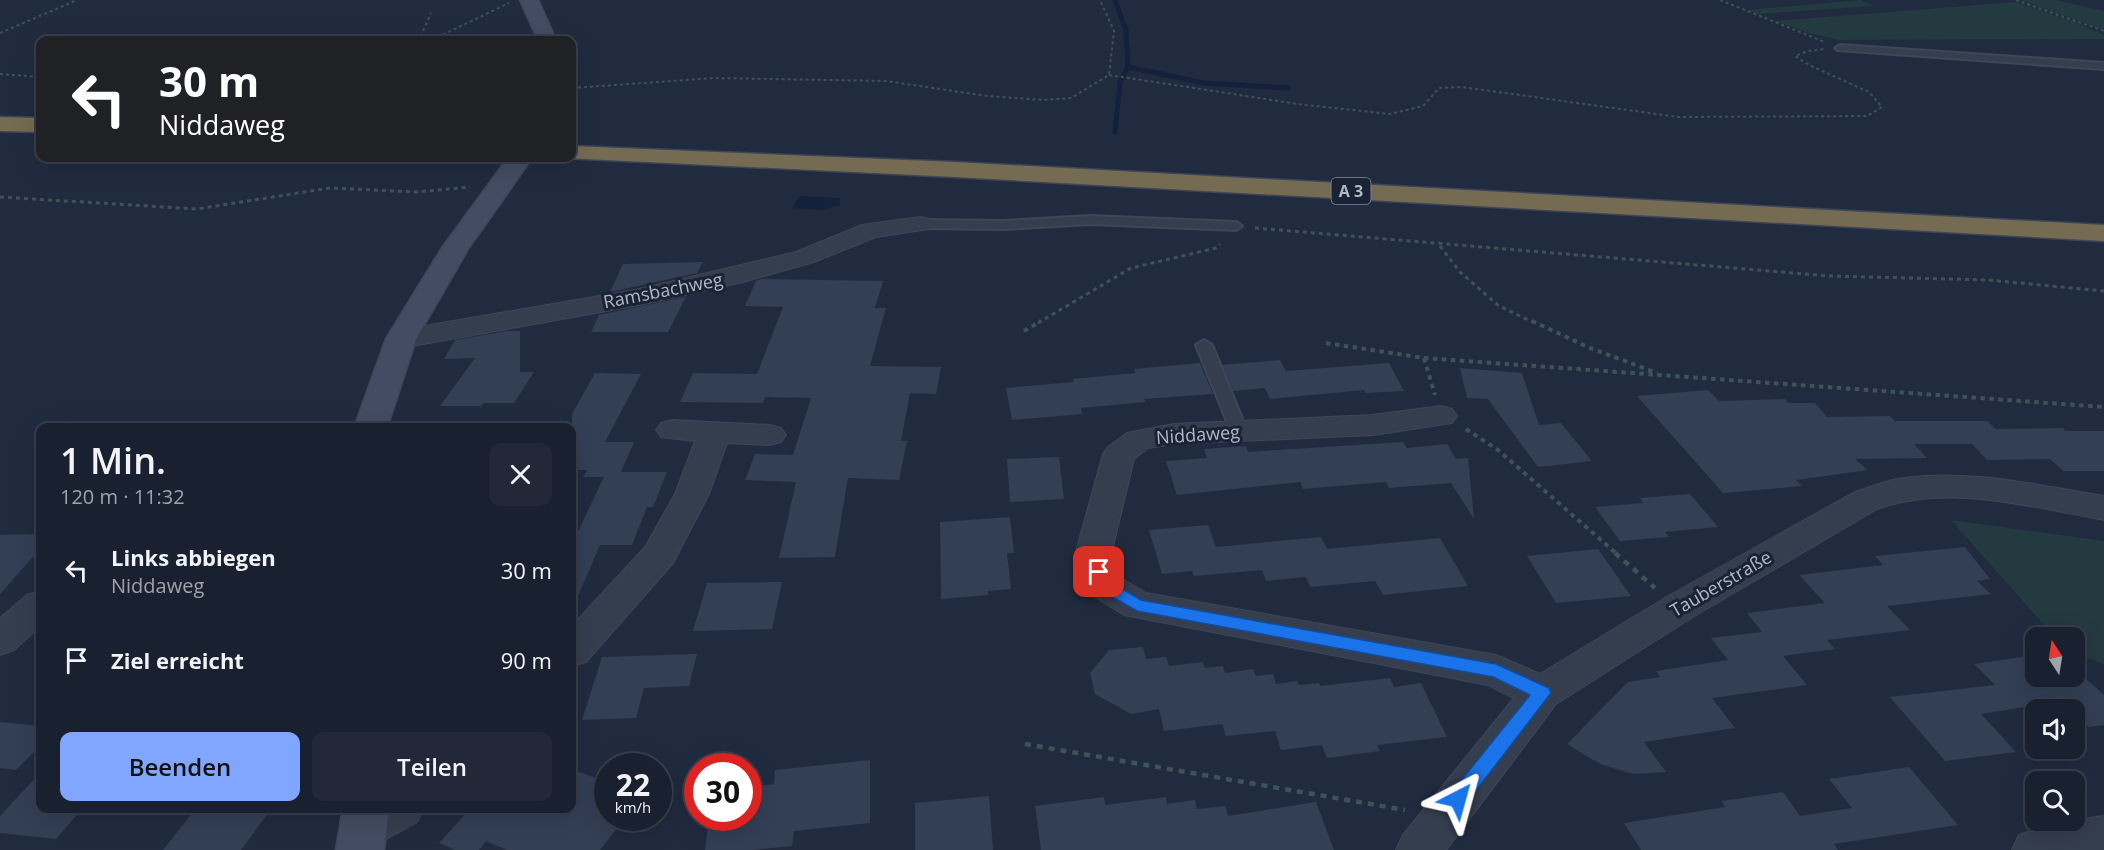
<!DOCTYPE html>
<html lang="de">
<head>
<meta charset="utf-8">
<style>
	body { margin:0; font-family:"Open Sans",sans-serif; background:#222837; color:#f1f3f6; height:100vh; display:flex; flex-direction:column; font-size:22px; white-space:nowrap }
	* { box-sizing:border-box; margin:0 }
	p { font-size:20px; color:#9fa3aa }
	.icon { flex:none; width:33px; height:33px; fill:none; stroke:currentColor; stroke-width:2; stroke-linecap:round; stroke-linejoin:round }
	.map { position:relative; flex:1; overflow:hidden }
	.drawer { position:absolute; left:36px; top:423px; width:540px; height:390px; display:flex; flex-direction:column; background:#19202f; border-radius:12px; box-shadow:0 6px 24px #0002,0 0 0 2px #373e4b }
	.drawer>* { flex:none }
	.banner { position:absolute; left:36px; top:36px; width:540px; height:126px; border-radius:12px; box-shadow:0 6px 24px #0002,0 0 0 2px #373e4b; background:#202124; color:#fff; overflow:hidden }
	.needle { width:39px; rotate:348deg }
	.fabs { position:absolute; left:2025px; top:627px; display:grid; gap:12px }
	.fabs a { display:grid; place-items:center; width:60px; height:60px; border-radius:12px; background:#19202f; box-shadow:0 6px 24px #0002,0 0 0 2px #373e4b; font-size:30px }
	.speed { position:absolute; left:594px; top:753px; display:flex; gap:12px; font-size:30px; font-weight:700; text-align:center }
	.speed>* { display:grid; place-content:center; width:78px; height:78px; border-radius:50%; background:#19202f; box-shadow:0 6px 24px #0002,0 0 0 2px #373e4b; line-height:1 }
	.speed small { font-size:15px; font-weight:400 }
	.speed .limit { border:9px solid #d22; background:#fff; color:#111 }
	.pin { position:absolute; display:grid; place-items:center; width:51px; height:51px; color:#fff; margin:-26px; border-radius:12px; box-shadow:0 3px 9px #0006 }
	.me { position:absolute; width:66px; margin:-33px; rotate:39deg; stroke-linejoin:round; filter:drop-shadow(0 0 4px #0008) }
	.turn { display:flex; align-items:center; gap:21px; height:126px; padding:0 24px; font-size:27px }
	.turn .icon { width:78px; height:78px; stroke-width:2.5 }
	.turn b { display:block; font-size:42px; line-height:51px }
	.round { display:grid; place-items:center; flex:none; width:63px; height:63px; border-radius:12px; background:#222837 }
	.head { display:flex; align-items:center; justify-content:space-between; height:102px; padding:0 24px }
	h1 { font-size:36px; font-weight:600; line-height:45px }
	.button { display:flex; gap:12px; margin-top:auto; padding:12px 24px }
	.button a { flex:1; height:69px; border-radius:12px; background:#81a6ff; color:#111; font-size:24px; font-weight:600; line-height:69px; text-align:center }
	.button a+a { background:#222837; color:#f1f3f6 }
	ul { padding:0; list-style:none }
	li { display:flex; align-items:center; gap:18px; height:90px; padding:0 24px }
	li div { flex:1 }
	li b { display:block; font-size:22px }
	li em { font-style:normal }
	.map>svg:first-child { display:block }
	.green { fill:#233a40 }
	.water { fill:#13213d }
	.lines { fill:none; stroke-linecap:round; stroke-linejoin:round }
	.stream { stroke:#13213d; stroke-width:5 }
	.building { fill:#333f55 }
	.lane-casing { stroke:#3e4757; stroke-width:4 }
	.street-casing { stroke:#3e4757; stroke-width:2 }
	.secondary-casing { stroke:#3e4757; stroke-width:3 }
	.highway-casing { stroke:#3d4556; stroke-width:3 }
	.path-far3 { stroke:#3c5358; stroke-width:2; stroke-dasharray:3 3; stroke-linecap:butt }
	.path-far2 { stroke:#3c5358; stroke-width:3; stroke-dasharray:4 4; stroke-linecap:butt }
	.path-far1 { stroke:#3c5358; stroke-width:4; stroke-dasharray:4.5 4.5; stroke-linecap:butt }
	.path { stroke:#3c5358; stroke-width:4.5; stroke-dasharray:6 6; stroke-linecap:butt }
	.lane { fill:#353e4f; fill-rule:evenodd }
	.street { fill:#353e4f; fill-rule:evenodd }
	.secondary { fill:#434c62; fill-rule:evenodd }
	.highway { fill:#756b52; fill-rule:evenodd }
	.route { fill:#1a73e8; stroke:#114b97; stroke-width:1.5 }
	.labels { text-anchor:middle; stroke-width:6; stroke-linejoin:round; paint-order:stroke }
	.shield { fill:#1a2333; stroke:#848b9d; stroke-width:1.5 }
	.shield-label { font-size:16px; font-weight:bold; fill:#b1b8ca }
	.street-label { font-size:18px; fill:#b1b8ca; stroke:#1a2333 }
</style>
</head>
<body>
<div class="map">
<svg width="2104" height="850" viewBox="0 0 2104 850">
	<rect width="100%" height="100%" fill="#212b3f"/>
	<g class="green">
		<path d="M1861,0L1874,6L1758,14L1747,10Z"/>
		<path d="M2021,0H2056L2104,11V30Z"/>
		<path d="M2016,2L2075,22L2104,35V39L1839,40L1809,33L1774,21Z"/>
		<path d="M1951,520L2104,541V664L2075,653L2074,638L2055,637Z"/>
	</g>
	<path class="water" d="M799,196L840,198V205L822,210L793,208Z"/>
	<g class="lines">
		<g class="stream">
			<path d="M1115,0L1126,30L1128,67L1120,82L1115,132"/>
			<path d="M1128,67L1204,83L1289,88"/>
		</g>
	</g>
	<g class="building">
		<path d="M703,262L697,273L610,292L623,264Z"/>
		<path d="M761,279L883,281L875,308H886L870,366L941,367L936,394L910,393L901,441H907L899,480L848,478L835,557L779,558L796,482L745,480L755,454L793,455L811,398L765,397L763,403L680,402L693,373L757,374L783,307L745,306L756,281Z"/>
		<path d="M686,297L668,332H591L599,315Z"/>
		<path d="M507,331H520V372H534L514,403H484L481,406H440L475,358L444,359L455,340Z"/>
		<path d="M1280,360L1286,371L1389,363L1404,391L1365,393L1364,390L1270,399L1265,388L1233,391L1222,365Z"/>
		<path d="M1200,363L1213,394L1144,399L1146,402L1081,408L1082,414L1012,420L1006,388L1074,382L1073,379L1136,373L1134,369Z"/>
		<path d="M1460,368L1522,373L1539,425L1561,423L1592,461L1538,467L1488,399L1467,398Z"/>
		<path d="M595,373L641,374L605,442H634L621,472H667L653,507H647L632,545H600L572,610V544L604,477H583L587,470H572V414Z"/>
		<path d="M1708,390L1719,401L1785,399L1788,403H1815L1827,417L1890,416L1895,421H1987L1996,429L2063,428L2066,431H2104V471H2063L2050,459L1987,460L1972,444H1914L1927,458L1855,459L1868,470L1796,480L1802,486L1723,493L1637,396Z"/>
		<path d="M1403,442L1407,448L1447,444L1456,459L1468,458L1474,519L1451,483L1389,488L1386,482L1303,489L1300,482L1177,495L1166,461L1207,458L1204,449L1246,446L1248,452Z"/>
		<path d="M1059,457L1064,499L1010,502L1007,459Z"/>
		<path d="M1690,494L1718,527L1665,532L1669,537L1620,541L1595,507L1643,503L1640,498Z"/>
		<path d="M1010,517L1014,553H1007L1011,589L988,591V595L941,599L940,522Z"/>
		<path d="M1208,525L1216,547L1321,537L1327,549L1440,538L1468,586L1383,595L1375,581L1310,587L1306,577L1266,581L1262,570L1194,576L1192,571L1162,574L1149,530Z"/>
		<path d="M40,534V549L0,594V535Z"/>
		<path d="M1965,547L1990,579L1977,581L1991,594L1887,606L1910,630L1827,640L1835,649L1783,656L1807,685L1712,698L1735,728L1644,742L1666,772L1633,774L1600,764L1567,744L1628,682L1660,677L1656,671L1728,660L1711,638L1762,632L1747,613L1825,603L1799,575L1883,565L1875,556Z"/>
		<path d="M1598,549L1631,596L1556,603L1527,556Z"/>
		<path d="M782,582L772,629L693,631L707,583Z"/>
		<path d="M1143,647L1146,659L1166,657L1169,666L1203,662L1205,668L1223,666L1225,673L1253,669L1256,676L1273,674L1276,684L1297,681L1299,685L1319,683L1320,686L1390,678L1394,687L1421,683L1447,737L1377,745L1380,751L1327,758L1322,745L1281,750L1275,731L1226,736L1222,724L1164,731L1159,709L1131,714L1095,694L1090,673L1109,650Z"/>
		<path d="M697,654L689,686L644,688L636,718L582,720L602,657Z"/>
		<path d="M2036,655V676H2074V668L2104,695V725L2088,727L2074,714V710H2070L2061,701L1981,714L2016,752L1945,761L1890,697L1995,685L1974,664Z"/>
		<path d="M0,722L40,726V746L16,770L0,768Z"/>
		<path d="M870,760V823L794,831L792,846L752,850H705L709,818H748V787L774,784L775,770Z"/>
		<path d="M1909,767L1958,825L1834,844L1838,850H1641L1624,823L1725,807L1722,801L1783,792L1800,816L1852,808L1829,779Z"/>
		<path d="M572,769L608,783V818H625L600,850H507L486,841L479,850H455L439,843L471,808H572Z"/>
		<path d="M40,773V808H83L56,839L0,833V816Z"/>
		<path d="M989,796L993,850H915V803Z"/>
		<path d="M1104,797L1105,805L1166,797L1167,804L1195,800L1197,809L1225,806L1228,816L1316,802L1334,850H1041L1035,806Z"/>
		<path d="M196,808H272L241,850H163Z"/>
	</g>
	<g class="lines">
		<g class="lane-casing">
			<g id="lane">
				<path d="M1840,45L2104,63V69L1837,50L1835,48Z"/>
				<path d="M1090,216L1236,222L1242,226L1236,230L1090,224L1003,229L920,228L914,224L920,220L1003,221Z"/>
				<path d="M1204,340L1212,345L1247,431L1245,435H1233L1231,431L1196,345Z"/>
			</g>
		</g>
		<g class="street-casing">
			<g id="street">
				<path d="M920,217L929,219L932,224L929,229L876,237L814,262L743,282L640,305L401,348L391,345L387,339L391,333L401,330L640,289L796,252L862,225Z"/>
				<path d="M1441,406L1452,409L1457,416L1452,423L1373,435L1174,444L1148,448L1134,459L1110,559L1119,577L1146,593L1496,655L1540,674L1665,598L1853,493C1867,488 1882,482 1897,479C1966,468 2036,485 2104,496V520C2031,507 1949,483 1877,509L1691,618L1556,704L1446,850H1396L1403,835L1514,698L1488,685L1124,615L1092,595L1074,559L1103,454L1108,447L1127,433L1174,424L1373,415Z"/>
				<path d="M672,420L770,425L781,428L786,435L781,442L770,445L727,443L709,494L673,563L586,662L572,666V626L646,546L675,494L695,441L661,437L656,430L661,423Z"/>
				<path d="M40,591V626L14,650L0,655V618L27,595Z"/>
				<path d="M359,808H423L417,822L381,842L365,848L349,842L342,828L349,814Z"/>
				<path d="M2104,816V850H2012L2019,835C2047,824 2074,820 2104,816Z"/>
			</g>
		</g>
		<g class="secondary-casing">
			<g id="secondary">
				<path d="M520,0H538L556,40H538Z"/>
				<path d="M508,158H532L468,249L416,339L387,428H354L386,339L442,248Z"/>
				<path d="M343,808H389L384,850H336Z"/>
			</g>
		</g>
		<g class="highway-casing">
			<g id="highway">
				<path d="M0,117L40,118V132L0,131Z"/>
				<path d="M572,146L955,162L2104,225V241L955,177L564,158H572Z"/>
			</g>
		</g>
		<g class="path-far3">
			<path d="M1720,0L1825,42"/>
			<path d="M2016,0L2104,31"/>
			<path d="M0,33L77,0"/>
			<path d="M421,40H419L431,13"/>
			<path d="M432,40L509,3"/>
			<path d="M0,74L40,77"/>
			<path d="M1109,75L1298,104L1390,114L1423,106L1439,88L1462,87L1678,117L1867,116L1882,107L1869,92L1811,66L1795,56L1808,51L1824,49"/>
			<path d="M572,88L714,78L886,81L987,96L1044,100L1071,98L1109,75L1114,31L1100,0"/>
		</g>
		<g class="path-far2">
			<path d="M0,197L197,209L330,188L416,192L470,187"/>
			<path d="M1255,228L1829,276L1988,280L2104,291"/>
			<path d="M1440,246L1460,272L1499,306L1535,323"/>
			<path d="M1038,323L1131,268L1216,248L1220,244"/>
		</g>
		<g class="path-far1">
			<path d="M1532,321L1590,348L1657,373"/>
			<path d="M1024,331L1041,321"/>
			<path d="M1326,343L1424,358L2104,407"/>
			<path d="M1424,358L1435,395"/>
			<path d="M1466,429L1498,450L1617,554"/>
		</g>
		<g class="path">
			<path d="M1615,553L1655,588"/>
			<path d="M1025,744L1405,810"/>
		</g>
		<use href="#lane" class="lane"/>
		<use href="#street" class="street"/>
		<use href="#secondary" class="secondary"/>
		<use href="#highway" class="highway"/>
	</g>
	<path class="route" d="M1099,567L1104,568L1112,583L1141,600L1496,664L1549,688L1551,693L1465,805L1458,807L1451,805L1448,799L1451,793L1530,695L1493,677L1137,611L1100,590L1091,572L1093,568Z"/>
	<g class="labels">
		<rect class="shield" x="1331.5" y="178" width="39" height="26" rx="4.5"/>
		<g class="shield-label">
			<text x="1351" y="197">A 3</text>
		</g>
		<g class="street-label">
			<text transform="translate(663 291) rotate(-11)" y="6">Ramsbachweg</text>
			<text transform="translate(1198 435) rotate(-4)" y="6">Niddaweg</text>
			<text transform="translate(1721 584) rotate(-30)" y="6">Tauberstraße</text>
		</g>
	</g>
</svg>
<div class="fabs">
<a><svg class="needle" viewBox="-14 -14 28 28"><path d="M0-13l5 13h-10z" fill="#e53935"/><path d="M0 13l5-13h-10z" fill="#9fa3aa"/></svg></a>
<a><svg class="icon" aria-label="sound" viewBox="0 0 24 24"><path d="M4 9h4l5-4v14l-5-4H4zM17 9q2 3 0 6"/></svg></a>
<a><svg class="icon" aria-label="search" viewBox="0 0 24 24"><circle cx="10" cy="10" r="6"/><path d="M15 15l6 6"/></svg></a>
</div>
<div class="speed"><div>22<small>km/h</small></div><div class="limit">30</div></div>
<div class="pin" style="left:1099px;top:572px;background:#d93025"><svg class="icon" aria-label="arrive" viewBox="0 0 24 24"><path d="M6 21V4h12l-3 4 3 4H6"/></svg></div>
<svg class="me" style="left:1458px;top:799px" viewBox="-20 -20 40 40"><path d="M0-17L14 15 0 8-14 15z" fill="#1a73e8" stroke="#fff" stroke-width="4"/></svg>
<div class="banner">
<div class="turn"><svg class="icon" aria-label="left" viewBox="0 0 24 24"><path d="M17 20v-9H6M10 6l-5 5 5 5"/></svg><div><b>30 m</b>Niddaweg</div></div>
</div>
<section class="drawer">
<div class="head"><div><h1>1 Min.</h1><p>120 m · 11:32</p></div><a class="round"><svg class="icon" aria-label="close" viewBox="0 0 24 24"><path d="M6 6l12 12M18 6L6 18"/></svg></a></div>
<ul>
<li><svg class="icon" aria-label="left" viewBox="0 0 24 24"><path d="M17 20v-9H6M10 6l-5 5 5 5"/></svg><div><b>Links abbiegen</b><p>Niddaweg</p></div><em>30 m</em></li>
<li><svg class="icon" aria-label="arrive" viewBox="0 0 24 24"><path d="M6 21V4h12l-3 4 3 4H6"/></svg><div><b>Ziel erreicht</b></div><em>90 m</em></li>
</ul>
<div class="button"><a>Beenden</a><a>Teilen</a></div>
</section>
</div>
</body>
</html>
